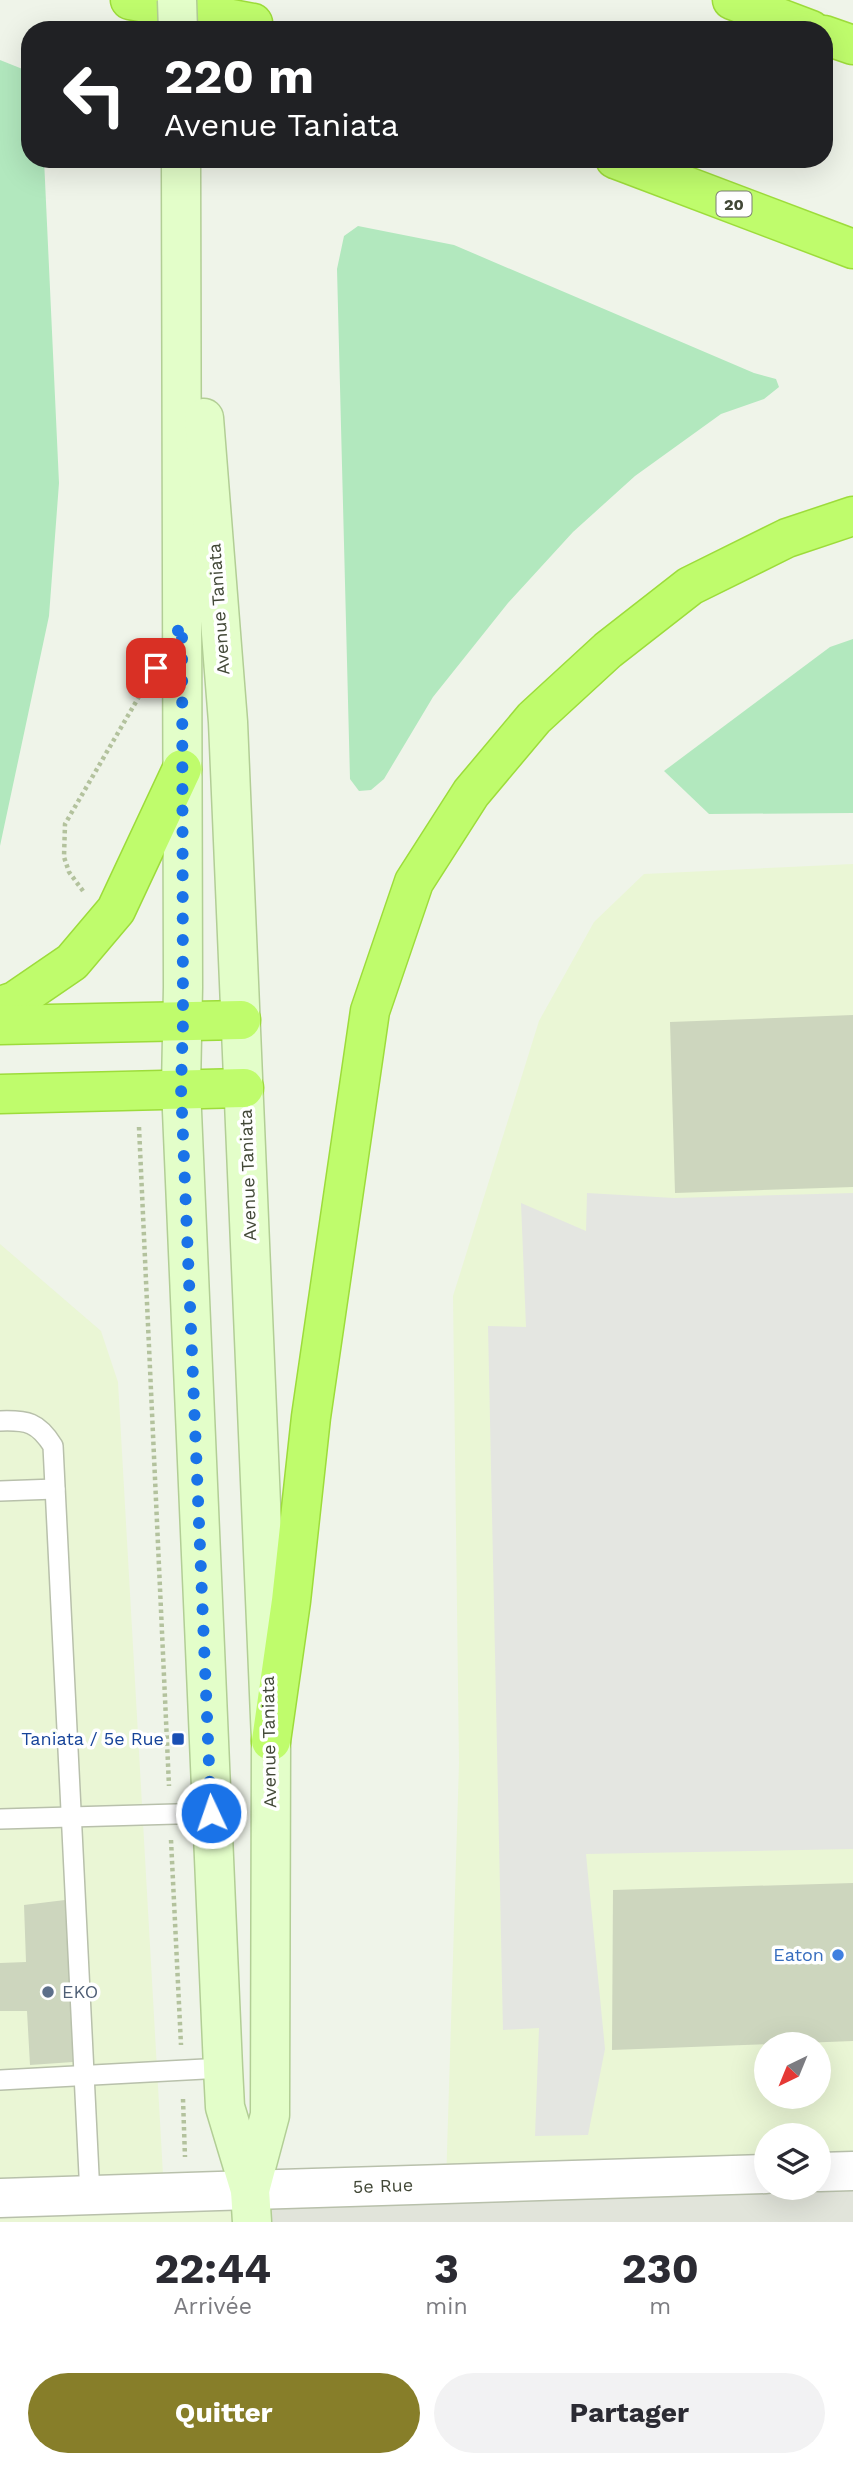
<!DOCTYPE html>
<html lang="fr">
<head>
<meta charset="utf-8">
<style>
	body { margin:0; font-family:"Work Sans",sans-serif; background:#f2f2f3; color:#2b2b33; height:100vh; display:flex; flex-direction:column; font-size:26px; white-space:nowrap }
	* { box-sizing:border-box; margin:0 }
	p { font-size:23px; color:#7c7c81 }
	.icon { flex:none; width:38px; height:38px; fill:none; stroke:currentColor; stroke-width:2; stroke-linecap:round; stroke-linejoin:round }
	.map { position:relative; height:2222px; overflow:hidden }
	.panel { display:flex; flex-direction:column; background:#fff; flex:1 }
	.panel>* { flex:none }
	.banner { position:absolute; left:21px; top:21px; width:812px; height:147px; border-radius:28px; box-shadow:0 7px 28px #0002; background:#202124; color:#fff; overflow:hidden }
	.needle { width:46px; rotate:223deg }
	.controls { position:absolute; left:754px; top:2032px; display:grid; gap:14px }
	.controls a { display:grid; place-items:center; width:77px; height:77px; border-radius:50%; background:#fff; box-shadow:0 7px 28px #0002; font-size:35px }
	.pin { position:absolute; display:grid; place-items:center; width:60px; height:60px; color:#fff; margin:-30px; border-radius:14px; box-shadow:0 4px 10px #0006 }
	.me { position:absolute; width:77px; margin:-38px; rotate:357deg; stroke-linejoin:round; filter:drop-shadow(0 0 5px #0008) }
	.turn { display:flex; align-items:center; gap:24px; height:147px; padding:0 28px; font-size:32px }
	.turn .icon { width:91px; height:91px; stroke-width:2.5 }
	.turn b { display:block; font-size:49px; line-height:60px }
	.eta { display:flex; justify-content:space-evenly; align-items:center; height:119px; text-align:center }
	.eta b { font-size:42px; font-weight:700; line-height:49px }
	.action { display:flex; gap:14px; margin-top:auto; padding:14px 28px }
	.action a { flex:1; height:80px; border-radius:42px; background:#877e29; color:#fff; font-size:28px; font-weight:700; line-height:80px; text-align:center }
	.action a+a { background:#f2f2f3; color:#2b2b33 }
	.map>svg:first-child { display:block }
	.commercial { fill:#eaf6d5; fill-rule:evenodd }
	.industrial { fill:#e1e4da }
	.green { fill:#b2e8be }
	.parking { fill:#e4e6e1 }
	.building { fill:#cdd6be }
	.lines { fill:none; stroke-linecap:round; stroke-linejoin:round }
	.service-casing { stroke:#b8c0ab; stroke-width:22 }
	.minor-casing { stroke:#b8c0ab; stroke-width:41 }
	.tertiary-casing { stroke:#b8c0ab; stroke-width:41 }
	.secondary-casing { stroke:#b2ce95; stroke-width:41 }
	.motorway-casing { stroke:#9ddc3b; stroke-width:41 }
	.path { stroke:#b3c29d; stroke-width:4.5; stroke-dasharray:3.5 3.5; stroke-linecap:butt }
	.service { stroke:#fff; stroke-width:19 }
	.minor { stroke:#fff; stroke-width:38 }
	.tertiary { stroke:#fff; stroke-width:38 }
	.secondary { stroke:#e3fec9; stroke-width:38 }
	.motorway { stroke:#bffc6c; stroke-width:38 }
	.secondary-bridge-casing { stroke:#b2ce95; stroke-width:41; stroke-linecap:butt }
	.secondary-bridge { stroke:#e3fec9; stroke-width:38 }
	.route { stroke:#1a73e8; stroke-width:12; stroke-dasharray:0 21.6 }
	.transit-dot { fill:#1a4fb4; stroke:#fff; stroke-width:2.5 }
	.shop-dot { fill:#3f7fe0; stroke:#fff; stroke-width:2.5 }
	.service-dot { fill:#5c6f8a; stroke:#fff; stroke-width:2.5 }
	.labels { text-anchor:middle; stroke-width:7; stroke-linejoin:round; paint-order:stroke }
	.shield { fill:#fff; stroke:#7b7f73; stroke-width:2 }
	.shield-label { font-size:16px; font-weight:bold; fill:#424837 }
	.street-label { font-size:18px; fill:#424837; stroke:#fff }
	.transit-label { font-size:18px; fill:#164399; stroke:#fff; text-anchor:end }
	.shop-label { font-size:18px; fill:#366cbe; stroke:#fff; text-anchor:end }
	.service-label { font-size:18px; fill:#4e5e75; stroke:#fff; text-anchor:start }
</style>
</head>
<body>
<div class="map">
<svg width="853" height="2222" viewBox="0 0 853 2222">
	<rect width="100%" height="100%" fill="#eff4e9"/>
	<g class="commercial">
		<path d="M853,864V2171L819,2172V2135H766V2174L446,2184L459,1763L453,1296L539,1021L594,922L644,874ZM766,2044H819V2096H766Z"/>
		<path d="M0,1244L101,1331L118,1382L164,2192L250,2190L252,2222H0Z"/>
	</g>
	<path class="industrial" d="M853,2171V2222H252L250,2190L819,2188Z"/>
	<g class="green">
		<path d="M0,60L30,72V159H44L59,483L49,616L0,846Z"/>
		<path d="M358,226L454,245L754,373L776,379L779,387L764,399L721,414L635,476L573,532L508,603L433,697L384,779L371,790L359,791L350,779L337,269L344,236Z"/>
		<path d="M853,639V813L709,814L664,771L830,647Z"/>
	</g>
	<path class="parking" d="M587,1193L674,1198L853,1193V1849L586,1854L605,2049L588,2135L535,2136L539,2028L503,2030L488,1326L526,1327L521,1203L586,1231Z"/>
	<g class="building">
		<path d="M853,1015V1187L675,1193L670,1022Z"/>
		<path d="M853,1883V2041L612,2050L613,1890Z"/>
		<path d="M65,1900L73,2062L30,2065L27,2011H0V1963L26,1962L24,1905Z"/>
	</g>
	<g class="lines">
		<g class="service-casing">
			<g id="service">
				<path d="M0,1421C27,1420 38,1422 53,1446L90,2195"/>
				<path d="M0,1491L55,1489"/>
				<path d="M0,1819L211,1813"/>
				<path d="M0,2080L223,2068"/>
			</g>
		</g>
		<g class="minor-casing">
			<g id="minor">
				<path d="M819,2172L853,2171"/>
				<path d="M250,2190L766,2174"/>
			</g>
		</g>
		<g class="tertiary-casing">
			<path id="tertiary" d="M0,2198L250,2190"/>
		</g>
		<g class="secondary-casing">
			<g id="secondary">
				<path d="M181,159L183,987L181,1088L223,2068L225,2107L250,2190L252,2222"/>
				<path d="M204,418L228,722L271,1741L270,2115L250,2190"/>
			</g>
		</g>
		<g class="motorway-casing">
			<g id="motorway">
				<path d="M130,0L253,23"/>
				<path d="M732,0L811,30"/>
				<path d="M824,35L853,45"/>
				<path d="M615,159L853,249"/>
				<path d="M0,1006L15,1001L72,962L116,910L182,769"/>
				<path d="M0,1025L241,1020"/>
				<path d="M0,1094L244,1088"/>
				<path d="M271,1741L291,1601L311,1417L370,1011L414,882L471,793L534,718L608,650L690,586L787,538L853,516"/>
			</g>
		</g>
		<g class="path">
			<path d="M83,891L69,872L64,857L65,824L144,688"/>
			<path d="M139,1127L169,1786"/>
			<path d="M171,1840L181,2045"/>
			<path d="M183,2099L185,2157"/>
		</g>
		<use href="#service" class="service"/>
		<use href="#minor" class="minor"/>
		<use href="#tertiary" class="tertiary"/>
		<use href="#secondary" class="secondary"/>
		<use href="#motorway" class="motorway"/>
		<g class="secondary-bridge-casing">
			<path id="secondary-bridge" d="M177,0L178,30"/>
		</g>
		<use href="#secondary-bridge" class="secondary-bridge"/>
	</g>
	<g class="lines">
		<path class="route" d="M156,668L182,624L183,1022L181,1088L211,1813"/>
	</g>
	<rect class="transit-dot" x="171" y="1732" width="14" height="14" rx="3.5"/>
	<circle class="shop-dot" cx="838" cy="1955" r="7"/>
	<circle class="service-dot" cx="48" cy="1992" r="7"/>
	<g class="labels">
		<rect class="shield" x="716.5" y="191.5" width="35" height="25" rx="5"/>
		<g class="shield-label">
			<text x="734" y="210">20</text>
		</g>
		<g class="street-label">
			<text transform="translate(219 609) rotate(-94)" y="6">Avenue Taniata</text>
			<text transform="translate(248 1175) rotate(-92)" y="6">Avenue Taniata</text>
			<text transform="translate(269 1742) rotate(-91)" y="6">Avenue Taniata</text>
			<text transform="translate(383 2186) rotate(-2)" y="6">5e Rue</text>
		</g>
		<g class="transit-label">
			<text x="164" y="1745">Taniata / 5e Rue</text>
		</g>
		<g class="shop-label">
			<text x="824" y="1961">Eaton</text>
		</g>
		<g class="service-label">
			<text x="62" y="1998">EKO</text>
		</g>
	</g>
</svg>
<div class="controls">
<a><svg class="needle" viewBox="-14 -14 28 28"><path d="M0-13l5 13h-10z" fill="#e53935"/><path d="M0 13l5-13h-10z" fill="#7c7c81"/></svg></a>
<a><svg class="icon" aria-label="layers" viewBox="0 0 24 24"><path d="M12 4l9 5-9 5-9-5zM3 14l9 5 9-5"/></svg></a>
</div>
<div class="pin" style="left:156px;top:668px;background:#d93025"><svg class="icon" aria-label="arrive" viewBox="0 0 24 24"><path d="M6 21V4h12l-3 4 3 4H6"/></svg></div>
<svg class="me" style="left:211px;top:1813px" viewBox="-20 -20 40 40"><circle r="17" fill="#1a73e8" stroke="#fff" stroke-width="3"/><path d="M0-11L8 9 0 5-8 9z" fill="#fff"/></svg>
<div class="banner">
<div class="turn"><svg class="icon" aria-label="left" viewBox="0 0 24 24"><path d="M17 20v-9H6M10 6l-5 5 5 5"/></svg><div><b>220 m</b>Avenue Taniata</div></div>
</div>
</div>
<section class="panel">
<div class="eta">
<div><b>22:44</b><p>Arrivée</p></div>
<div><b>3</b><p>min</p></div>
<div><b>230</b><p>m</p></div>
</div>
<div class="action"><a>Quitter</a><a>Partager</a></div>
</section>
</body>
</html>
